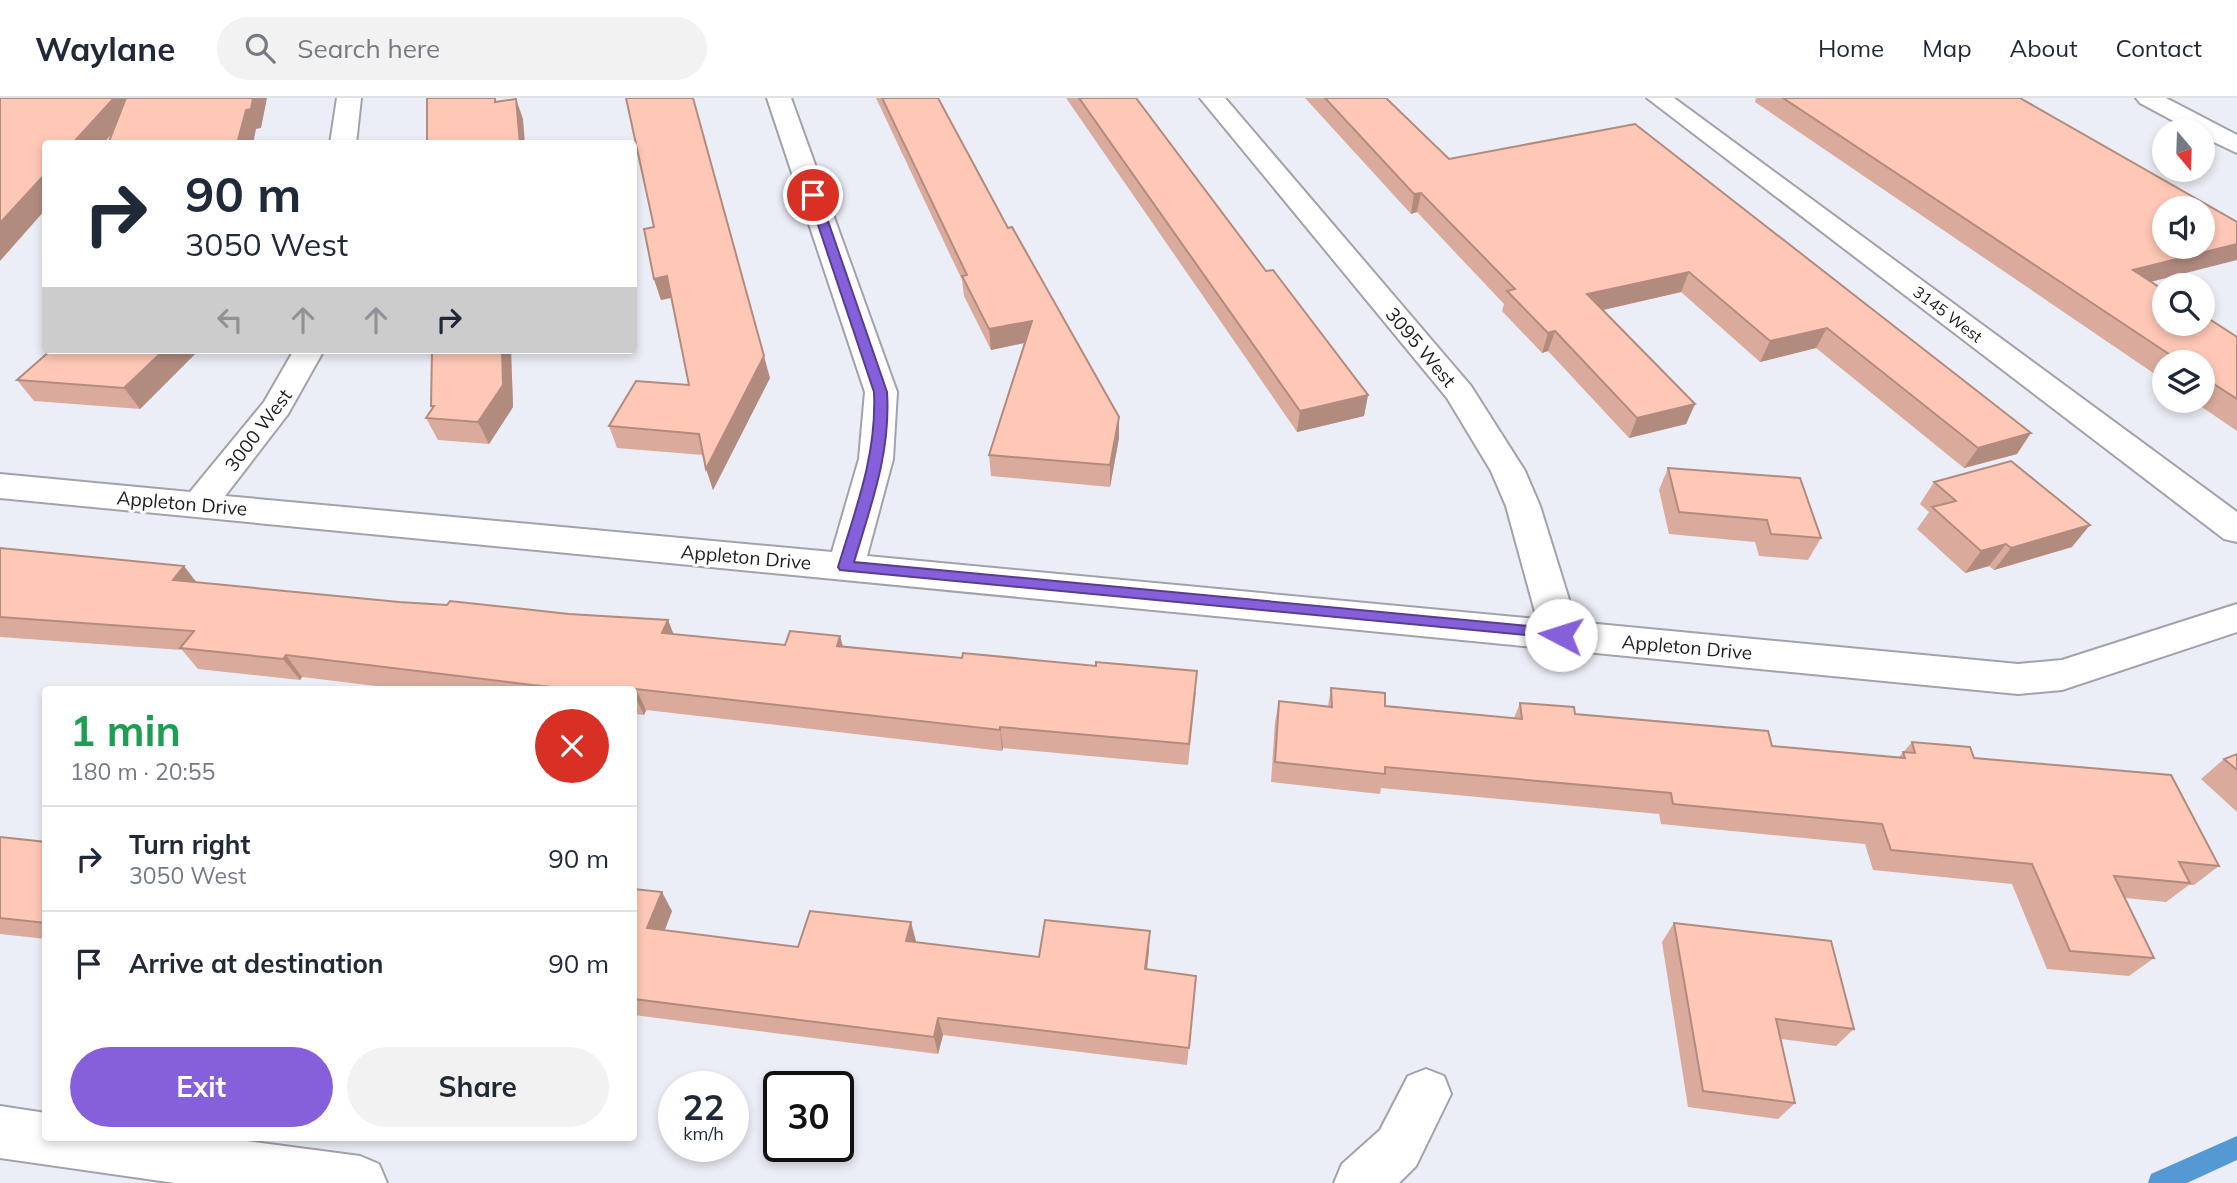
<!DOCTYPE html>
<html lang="en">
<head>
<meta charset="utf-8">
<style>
	body { margin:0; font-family:Mulish,sans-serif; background:#f2f2f3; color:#1f2937; height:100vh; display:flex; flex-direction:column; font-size:26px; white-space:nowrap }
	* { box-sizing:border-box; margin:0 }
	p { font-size:23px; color:#747a83 }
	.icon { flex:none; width:38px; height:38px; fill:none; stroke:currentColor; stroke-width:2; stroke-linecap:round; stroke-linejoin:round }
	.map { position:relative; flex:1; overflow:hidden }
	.panel { position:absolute; left:42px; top:588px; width:595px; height:455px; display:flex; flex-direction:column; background:#fff; border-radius:7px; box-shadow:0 4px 10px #0003 }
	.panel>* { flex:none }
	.guide { position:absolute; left:42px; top:42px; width:595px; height:214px; border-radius:7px; box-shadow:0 4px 10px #0003; background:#fff; color:#1f2937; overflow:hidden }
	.needle { width:46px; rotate:161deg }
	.controls { position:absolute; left:2152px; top:21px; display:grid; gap:14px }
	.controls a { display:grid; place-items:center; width:63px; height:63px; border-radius:50%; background:#fff; box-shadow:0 4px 10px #0003; font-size:35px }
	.speed { position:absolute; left:658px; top:973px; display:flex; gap:14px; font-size:35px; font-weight:700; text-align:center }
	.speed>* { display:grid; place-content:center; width:91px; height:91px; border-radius:50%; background:#fff; box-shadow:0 4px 10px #0003; line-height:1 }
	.speed small { font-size:18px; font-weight:400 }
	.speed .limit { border:4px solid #111; border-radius:10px; background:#fff; color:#111 }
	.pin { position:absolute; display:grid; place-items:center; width:60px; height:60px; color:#fff; margin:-30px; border:4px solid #fff; border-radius:50%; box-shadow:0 2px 7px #0007 }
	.me { position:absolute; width:77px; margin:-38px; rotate:275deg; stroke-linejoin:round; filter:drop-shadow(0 0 5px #0008) }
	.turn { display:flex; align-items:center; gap:24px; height:147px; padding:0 28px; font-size:32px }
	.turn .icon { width:91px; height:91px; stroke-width:2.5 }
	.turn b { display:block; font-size:49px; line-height:60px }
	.lanes { display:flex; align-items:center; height:66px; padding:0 28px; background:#0003; justify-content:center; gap:35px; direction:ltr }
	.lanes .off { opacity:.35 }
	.round { display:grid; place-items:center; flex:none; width:74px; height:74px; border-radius:37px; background:#f2f2f3 }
	.head { display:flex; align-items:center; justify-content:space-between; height:119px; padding:0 28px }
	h1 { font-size:42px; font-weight:700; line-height:52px; color:#1e9e55 }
	.action { display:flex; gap:14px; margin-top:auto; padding:14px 28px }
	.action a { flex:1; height:80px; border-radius:42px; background:#8660da; color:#fff; font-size:28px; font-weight:700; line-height:80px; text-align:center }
	.action a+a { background:#f2f2f3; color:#1f2937 }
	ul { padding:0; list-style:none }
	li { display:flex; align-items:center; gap:21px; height:105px; padding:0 28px; border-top:2px solid #e0e1e3 }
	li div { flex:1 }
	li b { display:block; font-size:26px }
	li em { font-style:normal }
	header { display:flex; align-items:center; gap:42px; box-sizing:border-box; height:98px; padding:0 35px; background:#fff; border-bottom:2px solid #e0e1e3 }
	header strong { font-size:33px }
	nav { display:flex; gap:38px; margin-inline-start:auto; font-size:24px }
	.search { width:490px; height:63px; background:#f2f2f3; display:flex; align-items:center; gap:18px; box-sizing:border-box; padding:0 24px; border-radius:38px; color:#747a83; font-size:26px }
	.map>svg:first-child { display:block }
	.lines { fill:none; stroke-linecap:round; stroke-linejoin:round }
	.stream { fill:#5498d4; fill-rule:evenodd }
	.street-casing { stroke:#a1a2aa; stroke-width:4 }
	.secondary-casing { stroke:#a1a2aa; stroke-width:4 }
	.street { fill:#fff; fill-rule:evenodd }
	.secondary { fill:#fff; fill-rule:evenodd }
	.wall { fill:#daab9d }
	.shaded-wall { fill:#b28b7f }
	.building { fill:#fec7b6; stroke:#b28b7f; stroke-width:2; fill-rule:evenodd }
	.route { fill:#8660da; stroke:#573e8e; stroke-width:2 }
	.labels { text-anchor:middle; stroke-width:6; stroke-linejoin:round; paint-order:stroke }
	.far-street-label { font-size:16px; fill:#202024; stroke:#fff }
	.street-label { font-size:19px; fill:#202024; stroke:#fff }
</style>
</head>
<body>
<header>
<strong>Waylane</strong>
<div class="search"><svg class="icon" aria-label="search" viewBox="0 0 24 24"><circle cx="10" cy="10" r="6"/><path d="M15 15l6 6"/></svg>Search here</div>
<nav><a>Home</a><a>Map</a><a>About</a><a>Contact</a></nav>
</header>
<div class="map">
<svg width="2237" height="1085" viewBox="0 0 2237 1085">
	<rect width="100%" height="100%" fill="#eceef7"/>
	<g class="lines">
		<path class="stream" d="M2237,1038V1062L2187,1085H2148L2151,1076Z"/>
		<g class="street-casing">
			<g id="street">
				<path d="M337,0H361L356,46H330Z"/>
				<path d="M767,0H791L897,294L893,361L867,458L1537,521L1506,408L1491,373L1447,300L1200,0H1225L1471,288L1525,373L1540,408L1576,524L2018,566L2062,562L2237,506V534L2062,592L2018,596L0,400V376L190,394L264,304L294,252H324L288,316L225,398L832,454L859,361L865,294Z"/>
				<path d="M1647,0H1674L2237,414V444L2224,441Z"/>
				<path d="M1426,971L1444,978L1451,996L1416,1068L1399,1085H1334L1342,1066L1380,1032L1408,978Z"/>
				<path d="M0,1008L46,1015V1040H224L360,1058L379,1066L387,1085H175L0,1060Z"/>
			</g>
		</g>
		<g class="secondary-casing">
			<path id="secondary" d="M2136,0H2166L2237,37V55L2203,39V33H2192L2140,5Z"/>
		</g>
		<use href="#street" class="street"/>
		<use href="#secondary" class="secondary"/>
	</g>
	<g class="wall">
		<path d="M876,0H938L1119,340L1110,389L991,378L989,357L1024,245L991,252L964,198L962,182Z"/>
		<path d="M1066,0H1136L1266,173L1368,297L1364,318L1297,334Z"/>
		<path d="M1305,0H1386L1449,61L1635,26L2017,356L1964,370L1816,250L1760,264L1681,194L1603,212L1695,306L1686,326L1629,340L1548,253L1542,255L1502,213L1504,206L1417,114L1411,116Z"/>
		<path d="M1756,0H2020L2151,184L2237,239V333L2193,303H2203V264H2165V283L1755,4Z"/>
		<path d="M654,181L770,280L713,392L703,357L617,350L609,328L689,287L671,200L661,202Z"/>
		<path d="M51,252H199L140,311L34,303L17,282Z"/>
		<path d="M432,252H511L513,309L489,346L438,342L426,320L432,311L431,308Z"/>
		<path d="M1668,370L1821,440L1808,462L1759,458L1755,444L1669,436L1659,392Z"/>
		<path d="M1934,384L2072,449L1994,472L1989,468L1965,475L1917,431L1929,414L1920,406Z"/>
		<path d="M0,450L196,484L399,504L569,516L668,522L674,537L785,547L843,548L1196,594L1188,667L1003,650L1002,653L646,612L644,617L634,616V592H409L302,579L300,582L198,571L182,552L0,539Z"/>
		<path d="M1331,590L1385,608L1514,620L1520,605L1575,616L1772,648L1899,659L1912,644L1974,660L2219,768L2194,787H2189L2166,804L2125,800L2154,860L2129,878L2047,871L2012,786L1873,772L1865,746L1661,726L1659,716L1381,690L1380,696L1271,684L1275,624L1279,603L1328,608Z"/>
		<path d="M2237,656V714L2201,681L2224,661Z"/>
		<path d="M0,738L1,740L46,744V841L0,836Z"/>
		<path d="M634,791L672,813L665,832L798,849L916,843V844L1039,859L1149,852L1147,871L1196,878L1187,967L943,937L938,956L634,917Z"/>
		<path d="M1674,825L1854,931L1836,948L1781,941L1795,1005L1778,1021L1688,1009L1662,844Z"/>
	</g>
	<g class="shaded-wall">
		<path d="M114,0H143L103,46H72Z"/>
		<path d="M253,0H267L261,30L256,31L253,46H237L246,12Z"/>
		<path d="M516,1L523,21L525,46H520Z"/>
		<path d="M46,75V111L0,163V125Z"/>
		<path d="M1421,95L1417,114L1411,116L1414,96Z"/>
		<path d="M2237,146V162L2119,192L2133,172Z"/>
		<path d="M1689,174L1681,194L1581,217L1587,196Z"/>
		<path d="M667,178L674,199L661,202L654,181Z"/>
		<path d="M1032,223L1033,243L991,252L989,231Z"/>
		<path d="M1827,230L1816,250L1760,264L1770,243Z"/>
		<path d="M1555,233L1548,253L1542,255L1548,235Z"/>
		<path d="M164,252H199L140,311L124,290Z"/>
		<path d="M502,252H511L513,309L489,346L478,324Z"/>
		<path d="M764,258L770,280L713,392L706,371Z"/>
		<path d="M1368,297L1364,318L1297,334L1300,313Z"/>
		<path d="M1695,306L1686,326L1629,340L1637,320Z"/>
		<path d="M1119,319V340L1110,389V367Z"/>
		<path d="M2031,335L2017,356L1964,370L1978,350Z"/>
		<path d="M2090,427L2072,449L1994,472L2011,450Z"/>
		<path d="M2006,446L1989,468L1965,475L1981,453Z"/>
		<path d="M184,468L201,490L173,482Z"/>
		<path d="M668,522L676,543L662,535Z"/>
		<path d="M840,538L846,559L837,548Z"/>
		<path d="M286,557L302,579L300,582L283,561Z"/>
		<path d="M636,591L646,612L644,617L634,596Z"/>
		<path d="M1000,629L1003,650L1002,653L1000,632Z"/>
		<path d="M662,794L672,813L658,849L647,830Z"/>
		<path d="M911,824L916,843L911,861L906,843Z"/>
		<path d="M1150,833L1149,852L1145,889V871Z"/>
		<path d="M938,920L943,937L938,956L934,939Z"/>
	</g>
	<g class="building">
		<path d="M0,0H114L72,46H46V75L0,125Z"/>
		<path d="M126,0H253L251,11L246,12L237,46H108Z"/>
		<path d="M427,0H495V4L516,1L520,46H427Z"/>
		<path d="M626,0H693L764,258L706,371L699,336L609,328L636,283L689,287L667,178L654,181L644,131L654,129Z"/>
		<path d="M882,0H938L1008,130L1012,129L1119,319L1110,367L989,357L1032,223L989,231L962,178L967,177Z"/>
		<path d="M1079,0H1136L1266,173L1273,172L1368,297L1300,313Z"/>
		<path d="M1325,0H1386L1449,61L1635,26L2031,335L1978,350L1827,230L1770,243L1689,174L1587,196L1695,306L1637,320L1555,233L1548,235L1507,193L1515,191L1421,95L1414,96Z"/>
		<path d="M1783,0H2020L2237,124V146L2133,172L2165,193V226H2203V217L2237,239V301L2203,279V264H2181ZM2165,110H2203V149H2165Z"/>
		<path d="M51,252H164L124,290L17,282Z"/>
		<path d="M432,252H502L503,287L478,324L426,320L434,308H431Z"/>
		<path d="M2011,363L2090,427L2011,450L2006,446L1981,453L1932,409L1956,403L1934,384Z"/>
		<path d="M1668,370L1800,380L1821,440L1771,436L1767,422L1679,414Z"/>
		<path d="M0,450L184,468L173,482L399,504L447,507L450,503L569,516L668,522L662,535L785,547L790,533L840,538L837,548L962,560L963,555L1096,568V564L1197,573L1189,646L1000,629V632L636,591L634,596V592H584L532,587L286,557L283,561L180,550L194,533L0,519Z"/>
		<path d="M1331,590L1385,595V608L1522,621L1520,605L1574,609L1575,616L1768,633L1772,648L1905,660L1903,654L1915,655L1912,644L1970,649L1974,660L2171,677L2219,768L2179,764L2190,785L2114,778L2154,860L2070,853L2032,766L1891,752L1882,726L1673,706L1671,695L1385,669V676L1275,664L1279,603L1332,609Z"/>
		<path d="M2237,656V672L2224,661Z"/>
		<path d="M0,739L46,744V825L0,820Z"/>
		<path d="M634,791L662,794L647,830L798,849L810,813L911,824L906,843L1039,859L1045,822L1150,833L1145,871L1196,878L1189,950L938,920L934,939L634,901Z"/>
		<path d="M1674,825L1831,843L1854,931L1776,921L1795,1005L1703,993Z"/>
	</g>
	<path class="route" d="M813,94L819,97L887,294C891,354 871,407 854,464L1561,531L1567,533V541L840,472L838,469C856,410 877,356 874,294L808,97Z"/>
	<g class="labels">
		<g class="far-street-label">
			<text transform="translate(1948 216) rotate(37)" y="6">3145 West</text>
		</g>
		<g class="street-label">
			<text transform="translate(1421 249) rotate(50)" y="7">3095 West</text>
			<text transform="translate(258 332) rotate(-53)" y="7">3000 West</text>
			<text transform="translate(182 405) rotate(5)" y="7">Appleton Drive</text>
			<text transform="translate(746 459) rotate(5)" y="7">Appleton Drive</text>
			<text transform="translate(1687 549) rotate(5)" y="7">Appleton Drive</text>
		</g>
	</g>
</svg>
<div class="controls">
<a><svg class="needle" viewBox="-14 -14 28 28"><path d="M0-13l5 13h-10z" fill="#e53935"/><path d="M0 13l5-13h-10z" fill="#747a83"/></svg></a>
<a><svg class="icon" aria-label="sound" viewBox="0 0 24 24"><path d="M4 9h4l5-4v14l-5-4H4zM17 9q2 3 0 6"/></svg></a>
<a><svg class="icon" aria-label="search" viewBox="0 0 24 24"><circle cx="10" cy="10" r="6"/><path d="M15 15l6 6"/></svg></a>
<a><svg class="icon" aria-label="layers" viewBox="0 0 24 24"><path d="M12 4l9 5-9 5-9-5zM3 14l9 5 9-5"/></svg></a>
</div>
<div class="speed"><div>22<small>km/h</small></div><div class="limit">30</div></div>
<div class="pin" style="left:813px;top:97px;background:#d93025"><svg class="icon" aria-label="arrive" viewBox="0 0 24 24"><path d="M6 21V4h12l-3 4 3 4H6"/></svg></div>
<svg class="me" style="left:1561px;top:537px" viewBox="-20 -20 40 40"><circle r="19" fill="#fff"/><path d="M0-13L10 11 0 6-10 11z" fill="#8660da"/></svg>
<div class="guide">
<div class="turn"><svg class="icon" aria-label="right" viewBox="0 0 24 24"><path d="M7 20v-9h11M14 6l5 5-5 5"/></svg><div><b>90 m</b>3050 West</div></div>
<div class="lanes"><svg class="icon off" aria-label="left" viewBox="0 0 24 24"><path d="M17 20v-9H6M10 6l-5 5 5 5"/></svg><svg class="icon off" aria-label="ahead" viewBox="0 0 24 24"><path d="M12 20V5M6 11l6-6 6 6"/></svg><svg class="icon off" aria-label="ahead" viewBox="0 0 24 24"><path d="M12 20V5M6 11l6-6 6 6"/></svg><svg class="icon" aria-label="right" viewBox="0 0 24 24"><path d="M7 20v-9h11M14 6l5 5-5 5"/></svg></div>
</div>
<section class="panel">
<div class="head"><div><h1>1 min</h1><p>180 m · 20:55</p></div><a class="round" style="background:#d93025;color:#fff"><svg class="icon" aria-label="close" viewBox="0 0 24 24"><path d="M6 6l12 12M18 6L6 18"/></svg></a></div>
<ul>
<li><svg class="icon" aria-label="right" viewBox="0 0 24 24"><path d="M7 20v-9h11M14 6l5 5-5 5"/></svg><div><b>Turn right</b><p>3050 West</p></div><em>90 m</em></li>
<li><svg class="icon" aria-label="arrive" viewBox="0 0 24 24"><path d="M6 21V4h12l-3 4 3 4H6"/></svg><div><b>Arrive at destination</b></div><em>90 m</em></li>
</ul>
<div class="action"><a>Exit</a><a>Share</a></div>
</section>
</div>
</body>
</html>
